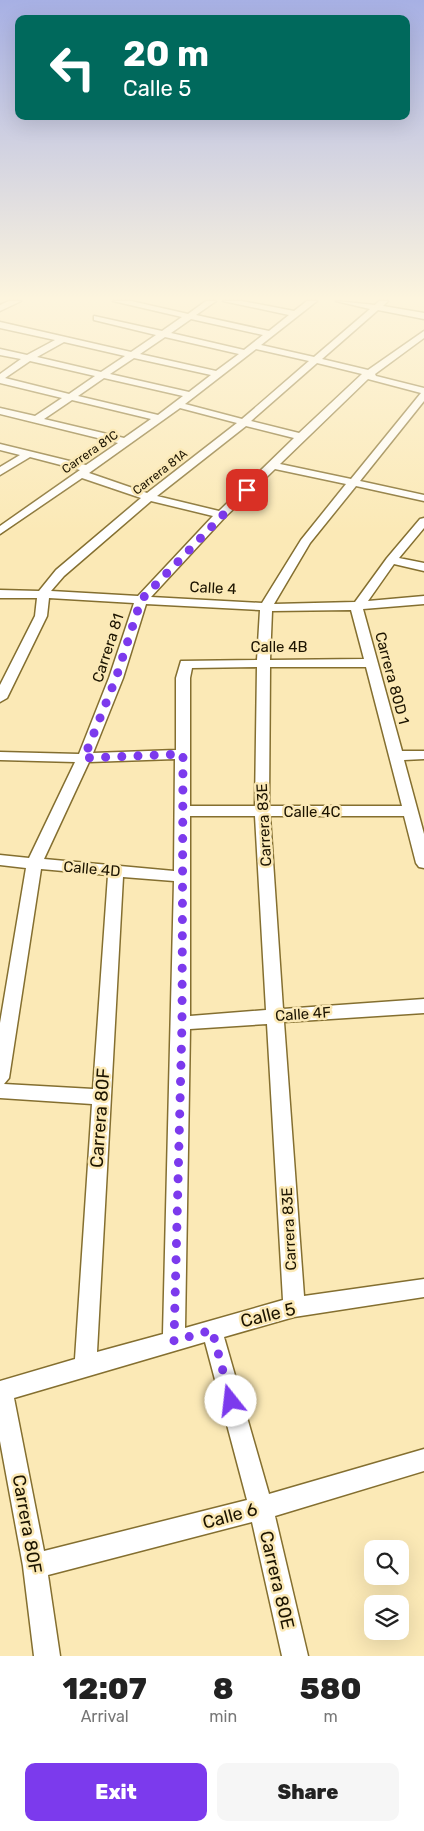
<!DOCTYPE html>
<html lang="en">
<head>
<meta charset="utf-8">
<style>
	body { margin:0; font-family:Rubik,sans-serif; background:#f6f6f6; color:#222; height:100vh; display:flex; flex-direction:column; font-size:19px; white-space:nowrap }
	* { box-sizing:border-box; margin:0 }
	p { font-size:16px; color:#767676 }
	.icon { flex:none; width:28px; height:28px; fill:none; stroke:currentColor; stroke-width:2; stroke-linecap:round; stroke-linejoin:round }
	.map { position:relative; height:1656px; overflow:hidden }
	.sheet { display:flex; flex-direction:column; background:#fff; flex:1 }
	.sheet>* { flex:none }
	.hud { position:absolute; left:15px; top:15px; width:395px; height:105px; border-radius:10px; box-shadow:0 5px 20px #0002; background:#00695c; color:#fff; overflow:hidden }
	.fabs { position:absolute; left:364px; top:1540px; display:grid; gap:10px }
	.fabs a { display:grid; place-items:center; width:45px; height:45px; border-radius:10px; background:#fff; box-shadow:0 5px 20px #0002; font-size:25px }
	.pin { position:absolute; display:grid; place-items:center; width:42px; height:42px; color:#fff; margin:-21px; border-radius:10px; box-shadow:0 2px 8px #0006 }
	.me { position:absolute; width:55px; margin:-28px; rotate:344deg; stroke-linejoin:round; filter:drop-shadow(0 0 4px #0008) }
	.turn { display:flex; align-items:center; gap:18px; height:105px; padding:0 25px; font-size:22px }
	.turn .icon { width:65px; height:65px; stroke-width:2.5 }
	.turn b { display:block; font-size:35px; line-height:42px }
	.eta { display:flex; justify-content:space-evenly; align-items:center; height:85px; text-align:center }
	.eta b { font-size:30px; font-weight:800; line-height:35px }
	.cta { display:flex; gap:10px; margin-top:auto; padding:10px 25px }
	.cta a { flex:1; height:58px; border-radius:10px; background:#7c3aed; color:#fff; font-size:20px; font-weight:800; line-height:58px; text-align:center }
	.cta a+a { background:#f6f6f6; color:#222 }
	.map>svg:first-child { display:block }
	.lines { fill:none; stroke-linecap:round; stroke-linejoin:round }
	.street-casing { stroke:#846f30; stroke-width:3 }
	.street { fill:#fff; fill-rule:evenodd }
	.route { stroke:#7c3aed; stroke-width:9; stroke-dasharray:0 16.2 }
	.labels { text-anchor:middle; stroke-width:5; stroke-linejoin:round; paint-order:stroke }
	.far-street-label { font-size:12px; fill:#1c1400; stroke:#fbe9b6 }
	.street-label { font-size:15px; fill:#1c1400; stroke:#fbe9b6 }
	.near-street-label { font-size:18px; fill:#1c1400; stroke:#fbe9b6 }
</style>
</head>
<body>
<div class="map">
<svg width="424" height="1656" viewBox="0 0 424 1656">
	<rect width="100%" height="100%" fill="#fbe9b6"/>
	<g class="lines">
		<g class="street-casing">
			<g id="street">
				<path d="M9,301H21L0,311V305Z"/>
				<path d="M113,301H131L188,314L206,301H216L196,315L269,331L289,315L223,301H242L294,311L307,301H317L261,345L314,357L370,309L336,301L375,305L379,301H388L383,306L424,313V319L378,310L322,359L368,370L424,331V338L375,374L376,376L424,388V401L360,481L424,495V501L356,486L310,543L274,604L355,602L387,558L420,519L424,518V528L399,558L424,563V571L394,564L368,601L424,596V604L363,609L402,751H424V759L404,760L424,834V868L419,867L416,863L404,816H270L283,1009L424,999V1013L284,1022L304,1296L424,1279V1297L294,1317L224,1337L269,1494L424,1449V1471L275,1516L308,1656H282L252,1522L48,1575L60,1656H34L23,1566L0,1441V1381L75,1359L92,1104L0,1098V1023L26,868L0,865V855L29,858L75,762L0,760V752L79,754L109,678L134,603L49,598L47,616L7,698L0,702V685L35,616L37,598H0V590L39,591L56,570L141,498L82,478L0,534V526L80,470L30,457L0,475V467L20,455L0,450V444L86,465L118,443L0,414V408L35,416L62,398L0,383V374L21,359L0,355V349L27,355L55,340L0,328V322L131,352L156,335L94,320V316L162,331L182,317ZM191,319L263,335L244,350L171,333ZM165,337L239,354L216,371L140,354ZM64,342L125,356L101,372L37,357ZM256,349L309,361L242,419L185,404ZM134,358L211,375L189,392L110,374ZM30,361L95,376L69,394L5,378ZM317,363L362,374L299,433L251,421ZM104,378L183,396L158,415L78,396ZM368,379L421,393L351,479L280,464ZM72,400L151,419L124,438L44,419ZM180,408L237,423L147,493L89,473ZM246,426L294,438L219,511L157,496ZM275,469L346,484L301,540L262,603L151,597L225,517ZM151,501L213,516L138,596L51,591L64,576ZM146,604L260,610L257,660L181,661L176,678V750L93,753L123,678ZM351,610L364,659L270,660L272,611ZM257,667L255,806H190V678L192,668ZM270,667H366L402,806H269ZM175,759L174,871L44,859L89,762ZM190,816H255L266,1010L190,1016ZM41,869L108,875L93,1089L4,1084L9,1078ZM123,877L174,881L163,1334L97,1352ZM267,1024L283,1300L185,1328L190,1029ZM205,1342L247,1500L44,1551L14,1398Z"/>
			</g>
		</g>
		<use href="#street" class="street"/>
	</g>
	<linearGradient id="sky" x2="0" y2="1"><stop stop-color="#a7b0e4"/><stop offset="0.56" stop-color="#fdf5de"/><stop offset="1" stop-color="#fdf5de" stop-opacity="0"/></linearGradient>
	<rect width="424" height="533" fill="url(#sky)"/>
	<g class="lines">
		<path class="route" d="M231,1401L212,1330L174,1341L182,1023L183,754L84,758L116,678L141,600L247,490"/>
	</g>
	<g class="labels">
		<g class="far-street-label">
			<text transform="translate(90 452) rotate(-35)" y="4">Carrera 81C</text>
			<text transform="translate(160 472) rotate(-38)" y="4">Carrera 81A</text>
		</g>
		<g class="street-label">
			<text transform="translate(213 588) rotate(3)" y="5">Calle 4</text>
			<text x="279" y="652">Calle 4B</text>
			<text transform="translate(108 648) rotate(-72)" y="5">Carrera 81</text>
			<text transform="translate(392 678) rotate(75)" y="5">Carrera 80D 1</text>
			<text x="312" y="817">Calle 4C</text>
			<text transform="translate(264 825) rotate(-93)" y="5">Carrera 83E</text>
			<text transform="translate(92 869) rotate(5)" y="5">Calle 4D</text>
			<text transform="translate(303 1014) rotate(-4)" y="5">Calle 4F</text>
			<text transform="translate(289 1229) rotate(-93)" y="5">Carrera 83E</text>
		</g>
		<g class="near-street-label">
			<text transform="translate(100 1118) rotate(-86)" y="6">Carrera 80F</text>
			<text transform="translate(268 1315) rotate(-14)" y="6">Calle 5</text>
			<text transform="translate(230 1516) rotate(-15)" y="6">Calle 6</text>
			<text transform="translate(27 1524) rotate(80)" y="6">Carrera 80F</text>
			<text transform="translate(277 1580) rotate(77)" y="6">Carrera 80E</text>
		</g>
	</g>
</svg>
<div class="fabs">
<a><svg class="icon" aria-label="search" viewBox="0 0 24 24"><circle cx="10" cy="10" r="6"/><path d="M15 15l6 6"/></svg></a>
<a><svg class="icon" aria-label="layers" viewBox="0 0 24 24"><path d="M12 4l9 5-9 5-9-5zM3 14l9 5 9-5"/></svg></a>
</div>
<div class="pin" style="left:247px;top:490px;background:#d93025"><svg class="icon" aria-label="arrive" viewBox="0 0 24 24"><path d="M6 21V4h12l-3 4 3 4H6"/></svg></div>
<svg class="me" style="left:231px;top:1401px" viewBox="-20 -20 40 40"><circle r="19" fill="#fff"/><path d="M0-13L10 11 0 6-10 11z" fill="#7c3aed"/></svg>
<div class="hud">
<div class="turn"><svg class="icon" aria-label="left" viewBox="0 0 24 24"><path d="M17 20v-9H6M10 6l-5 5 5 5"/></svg><div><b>20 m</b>Calle 5</div></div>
</div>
</div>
<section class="sheet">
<div class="eta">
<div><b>12:07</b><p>Arrival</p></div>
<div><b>8</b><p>min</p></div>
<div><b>580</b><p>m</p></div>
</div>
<div class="cta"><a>Exit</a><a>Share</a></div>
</section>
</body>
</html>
